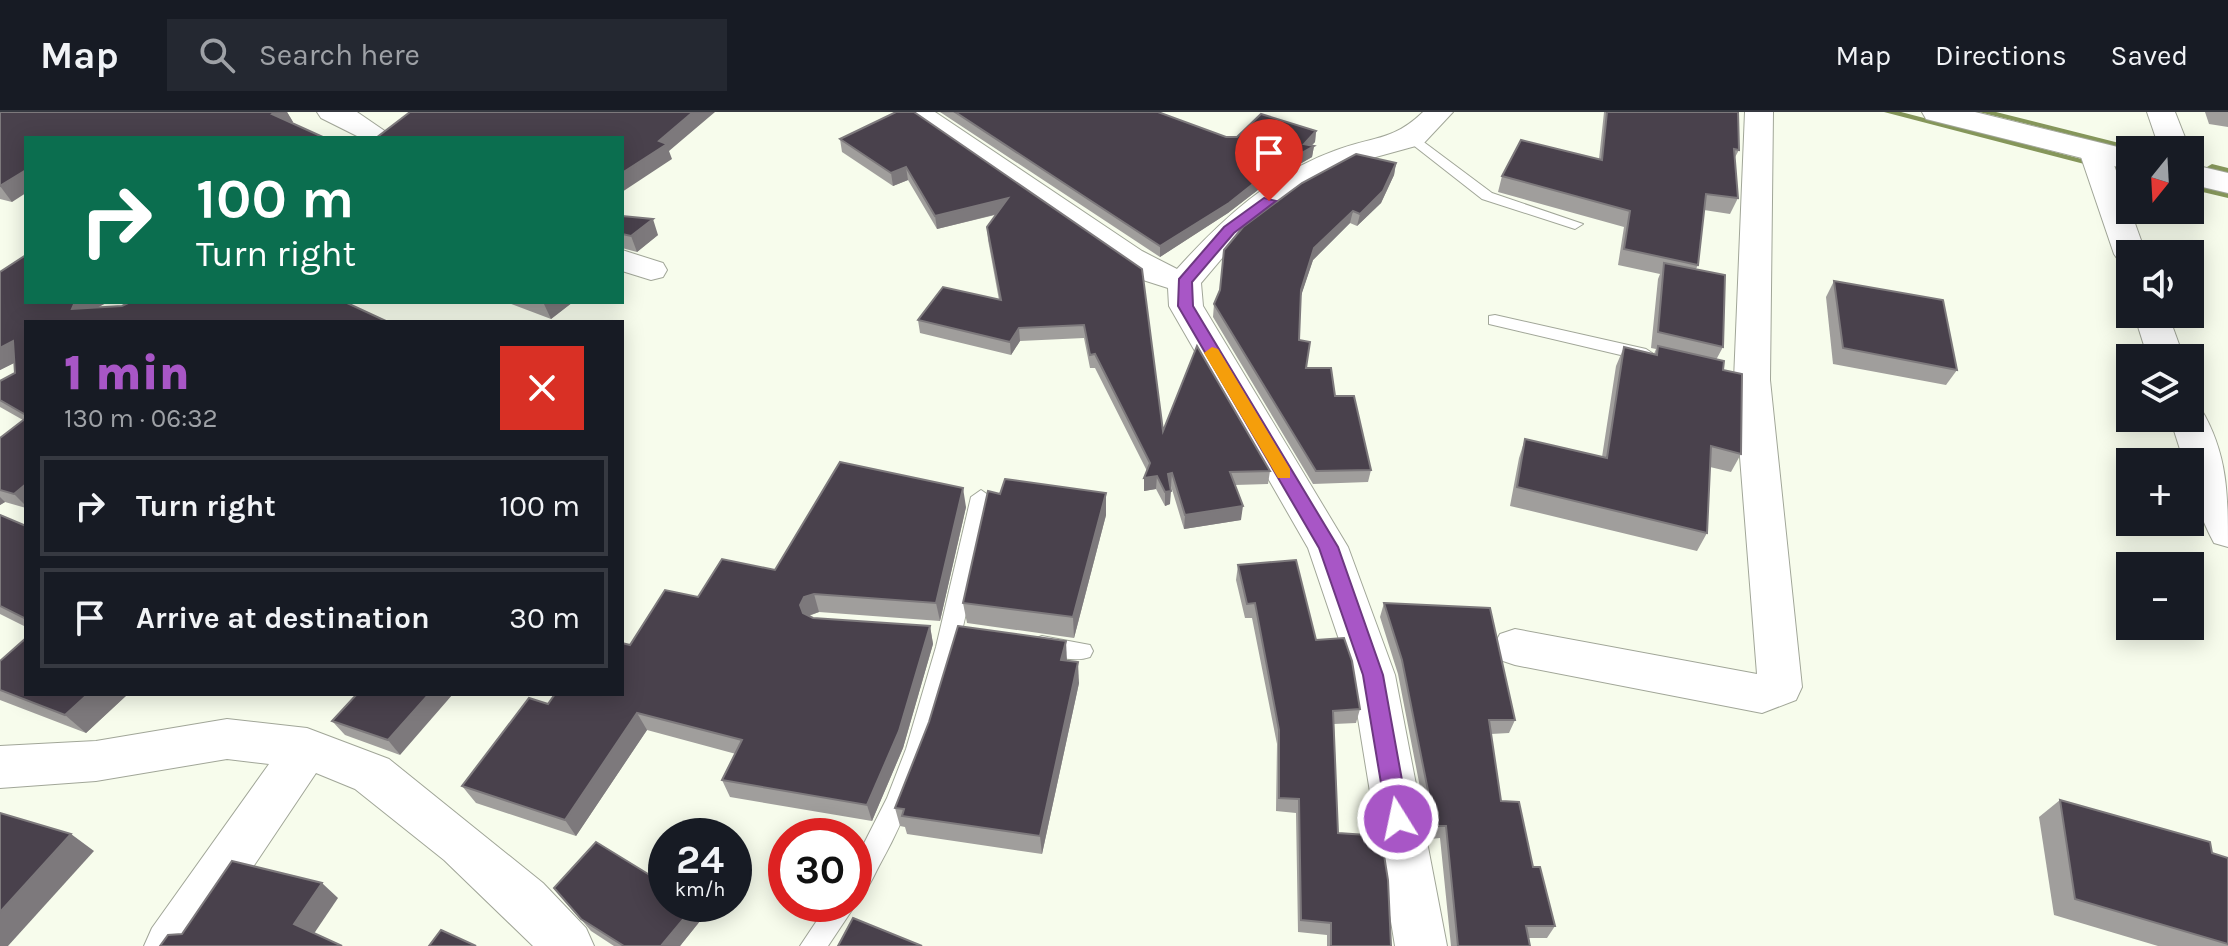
<!DOCTYPE html>
<html lang="en">
<head>
<meta charset="utf-8">
<style>
	body { margin:0; font-family:Karla,sans-serif; background:#242831; color:#f1f3f6; height:100vh; display:flex; flex-direction:column; font-size:30px; white-space:nowrap }
	* { box-sizing:border-box; margin:0 }
	p { font-size:26px; color:#9ea1a6 }
	.icon { flex:none; width:44px; height:44px; fill:none; stroke:currentColor; stroke-width:2; stroke-linecap:round; stroke-linejoin:round }
	.map { position:relative; flex:1; overflow:hidden }
	.panel { position:absolute; left:24px; top:208px; width:600px; height:376px; display:flex; flex-direction:column; background:#171b24; border-radius:0px; box-shadow:0 4px 20px #0003 }
	.panel>* { flex:none }
	.top-card { position:absolute; left:24px; top:24px; width:600px; height:168px; border-radius:0px; box-shadow:0 4px 20px #0003; background:#0b6e4f; color:#fff; overflow:hidden }
	.needle { width:52px; rotate:198deg }
	.buttons { position:absolute; left:2116px; top:24px; display:grid; gap:16px }
	.buttons a { display:grid; place-items:center; width:88px; height:88px; border-radius:0px; background:#171b24; box-shadow:0 4px 20px #0003; font-size:40px }
	.speed { position:absolute; left:648px; top:706px; display:flex; gap:16px; font-size:40px; font-weight:700; text-align:center }
	.speed>* { display:grid; place-content:center; width:104px; height:104px; border-radius:50%; background:#171b24; box-shadow:0 4px 20px #0003; line-height:1 }
	.speed small { font-size:20px; font-weight:400 }
	.speed .limit { border:12px solid #d22; background:#fff; color:#111 }
	.pin { position:absolute; display:grid; place-items:center; width:68px; height:68px; color:#fff; margin:-82px -34px; border-radius:50% 50% 50% 0; rotate:-45deg; box-shadow:0 0 8px #0007 }
	.pin .icon { rotate:45deg }
	.me { position:absolute; width:88px; margin:-44px; rotate:350deg; stroke-linejoin:round; filter:drop-shadow(0 0 6px #0008) }
	.turn { display:flex; align-items:center; gap:28px; height:168px; padding:0 40px; font-size:36px }
	.turn .icon { width:104px; height:104px; stroke-width:2.5 }
	.turn b { display:block; font-size:56px; line-height:68px }
	.round { display:grid; place-items:center; flex:none; width:84px; height:84px; border-radius:0px; background:#242831 }
	.headline { display:flex; align-items:center; justify-content:space-between; height:136px; padding:0 40px }
	h1 { font-size:48px; font-weight:800; line-height:60px; color:#a856c6 }
	ul { padding:0; list-style:none }
	li { display:flex; align-items:center; gap:24px; height:100px; margin:0 16px 12px; padding:0 24px; border:4px solid #363941; border-radius:0px }
	li div { flex:1 }
	li b { display:block; font-size:30px }
	li em { font-style:normal }
	header { display:flex; align-items:center; gap:48px; box-sizing:border-box; height:112px; padding:0 40px; background:#171b24; border-bottom:2px solid #363941 }
	header strong { font-size:38px }
	nav { display:flex; gap:44px; margin-inline-start:auto; font-size:28px }
	.search { width:560px; height:72px; background:#242831; display:flex; align-items:center; gap:20px; box-sizing:border-box; padding:0 28px; border-radius:0px; color:#9ea1a6; font-size:30px }
	.map>svg:first-child { display:block }
	.lines { fill:none; stroke-linecap:round; stroke-linejoin:round }
	.stream { fill:#85965a; fill-rule:evenodd }
	.lane-casing { stroke:#a1a698; stroke-width:2 }
	.street-casing { stroke:#a1a698; stroke-width:2 }
	.secondary-casing { stroke:#a1a698; stroke-width:2 }
	.lane { fill:#fff; fill-rule:evenodd }
	.street { fill:#fff; fill-rule:evenodd }
	.secondary { fill:#fff; fill-rule:evenodd }
	.wall { fill:#a09e9c }
	.shaded-wall { fill:#7d797c }
	.building { fill:#49414c; stroke:#7d797c; stroke-width:2 }
	.route { fill:#a856c6; stroke:#6d3881; stroke-width:2 }
	.slow { fill:#f59e0b }
</style>
</head>
<body>
<header>
<strong>Map</strong>
<div class="search"><svg class="icon" aria-label="search" viewBox="0 0 24 24"><circle cx="10" cy="10" r="6"/><path d="M15 15l6 6"/></svg>Search here</div>
<nav><a>Map</a><a>Directions</a><a>Saved</a></nav>
</header>
<div class="map">
<svg width="2228" height="834" viewBox="0 0 2228 834">
	<rect width="100%" height="100%" fill="#f7fcec"/>
	<g class="lines">
		<g class="stream">
			<path d="M1884,0H1901L2097,51L2092,54Z"/>
			<path d="M1979,0H1996L2147,38H2130Z"/>
			<path d="M2212,52L2228,56V62L2208,57L2207,55Z"/>
			<path d="M2190,71L2228,80V86L2190,77Z"/>
		</g>
		<g class="lane-casing">
			<g id="lane">
				<path d="M1413,22L1492,81L1583,112L1575,117L1482,87L1408,29L1406,26Z"/>
				<path d="M1495,203L1646,237L1655,243L1646,249L1489,212V204Z"/>
				<path d="M981,378L991,385C964,509 942,642 879,754C872,767 867,782 854,787V751L887,686L906,637L936,535L971,385Z"/>
				<path d="M1042,524L1090,533L1093,539L1090,545C1074,551 1050,544 1034,539L1031,533L1034,527Z"/>
				<path d="M854,788L856,792L828,834H800L828,792H854Z"/>
			</g>
		</g>
		<g class="street-casing">
			<g id="street">
				<path d="M317,0H357L395,26H361L321,6Z"/>
				<path d="M902,0H935L1142,139L1177,157C1221,108 1271,62 1334,39C1372,24 1392,30 1423,0H1453L1423,32L1354,51L1299,80L1240,125L1201,171L1203,194L1348,435L1395,563L1447,834H1395L1351,563L1308,436L1169,194L1168,176L1143,168L1120,153Z"/>
				<path d="M1745,0H1773L1770,268L1802,575L1796,588L1762,601L1515,553L1500,548L1493,535L1500,522L1515,517L1757,562L1734,268Z"/>
				<path d="M2147,0H2175L2190,38H2160Z"/>
				<path d="M2094,30L2104,33L2109,39L2146,142H2130V152L2119,149L2114,142L2079,39L2084,33Z"/>
				<path d="M622,138L663,151L667,158L663,165L651,168L622,159Z"/>
				<path d="M2134,202H2168L2184,246H2148Z"/>
				<path d="M2190,294L2201,297C2228,342 2228,384 2228,435L2214,431C2201,407 2190,377 2190,350H2184L2170,306H2190Z"/>
				<path d="M227,607L307,616L389,647L543,771L586,816L594,834H533L444,748L355,677L316,661L200,834H144L152,816L269,652L227,647L96,669L0,676V634L96,629Z"/>
			</g>
		</g>
		<g class="secondary-casing">
			<g id="secondary">
				<path d="M1922,0H1975L2130,38V58L1926,7Z"/>
				<path d="M2190,52L2228,61V81L2190,72Z"/>
			</g>
		</g>
		<use href="#lane" class="lane"/>
		<use href="#street" class="street"/>
		<use href="#secondary" class="secondary"/>
	</g>
	<g class="wall">
		<path d="M0,0H287L293,10L26,26L12,90L0,87Z"/>
		<path d="M940,0H1158L1226,25H1237L1316,19L1315,30L1311,34H1314L1312,45L1267,71L1228,101L1160,145Z"/>
		<path d="M1604,0H1738L1739,38L1734,47L1738,86L1730,102L1704,98L1698,153L1696,157L1723,235L1716,248L1723,258L1741,342L1731,360L1710,355L1707,421L1697,439L1510,394L1519,346L1525,327L1602,345L1616,254L1624,235L1654,242L1656,237L1651,236L1658,167L1660,162L1618,153L1624,115L1498,80L1502,64L1599,47Z"/>
		<path d="M2205,0H2228V15L2209,12Z"/>
		<path d="M840,27L1142,157L1163,319L1270,359L1268,372L1235,373L1241,408L1184,417L1171,374L1170,375V392L1165,394L1156,377L1144,379L1147,359L1095,256H1090L1084,226L1020,229L1011,243L920,221L918,208L999,188L988,128L987,115L995,103L937,117L908,68L893,74L842,40Z"/>
		<path d="M1396,51L1394,63L1381,91L1357,114L1350,111L1313,148L1300,186L1299,228L1306,256L1335,284L1371,358L1368,370L1313,372L1213,205L1214,192Z"/>
		<path d="M622,104L658,123L637,140L622,136Z"/>
		<path d="M0,160L26,190H108L98,195L346,190L26,210V396L5,390L0,393V326L23,308L0,295V269L15,261L14,251L0,258Z"/>
		<path d="M1834,169L1957,258L1946,273L1833,252L1826,185Z"/>
		<path d="M506,190H573L551,207Z"/>
		<path d="M1000,382L1106,403L1074,526L967,511L963,491Z"/>
		<path d="M966,395L940,509L819,500L809,504L813,506L930,514L933,532L903,636L872,709L730,685L722,668L736,642L647,618L576,724L476,691L462,674L548,592L698,485Z"/>
		<path d="M0,403L26,414V515L0,502Z"/>
		<path d="M1238,453L1316,528L1360,597L1356,611L1334,612L1338,721L1391,834H1327V823L1298,820L1296,701L1276,699L1277,632L1252,506H1245L1236,468Z"/>
		<path d="M1384,491L1515,608L1509,621L1491,622L1501,689L1533,755L1555,814L1547,826H1528L1530,834H1451L1440,726L1430,727L1398,562L1380,505Z"/>
		<path d="M0,549L26,582H128L86,621L0,588Z"/>
		<path d="M1067,549L1079,571L1042,742L907,722L905,715L900,714L895,696Z"/>
		<path d="M357,582L400,643L345,623L332,609Z"/>
		<path d="M2060,688L2228,746V834H2158L2054,803L2039,705Z"/>
		<path d="M554,776L704,804L680,834H614L591,819Z"/>
	</g>
	<g class="shaded-wall">
		<path d="M275,0H287L293,10L281,17L272,2Z"/>
		<path d="M693,0H715L669,39L672,47L622,80V61Z"/>
		<path d="M1316,19L1315,30L1307,38L1314,34L1312,45L1267,71L1228,101L1160,145V134L1304,32Z"/>
		<path d="M1396,51L1394,63L1381,91L1357,114L1360,102Z"/>
		<path d="M906,55L908,68L893,74L891,61Z"/>
		<path d="M26,58V81L12,90L0,74Z"/>
		<path d="M1008,86L1009,99L937,117L935,104Z"/>
		<path d="M1353,99L1350,111L1313,148L1299,190L1301,178L1314,136Z"/>
		<path d="M653,107L658,123L637,140L631,124Z"/>
		<path d="M75,190H108L91,199L72,197Z"/>
		<path d="M546,190H573L551,207L544,192Z"/>
		<path d="M1019,216L1020,229L1011,243L1010,230Z"/>
		<path d="M13,229L26,245L0,258V236Z"/>
		<path d="M1172,361L1171,374L1168,375V362Z"/>
		<path d="M1157,364L1156,377L1144,379V366Z"/>
		<path d="M26,372V394L14,382Z"/>
		<path d="M963,376L966,395L940,509L936,491Z"/>
		<path d="M1171,379L1170,392L1165,394V380Z"/>
		<path d="M1106,381V403L1074,526L1073,505Z"/>
		<path d="M0,385L5,390L0,393Z"/>
		<path d="M1243,394L1241,408L1184,417L1185,403Z"/>
		<path d="M814,482L819,500L810,503L805,511L800,493L804,485Z"/>
		<path d="M930,514L933,532L903,636L872,709L867,693Z"/>
		<path d="M1066,529L1067,549L1061,548Z"/>
		<path d="M1078,550L1079,571L1042,742L1040,724Z"/>
		<path d="M88,582H128L86,621L65,603Z"/>
		<path d="M429,582H453L400,643L388,628Z"/>
		<path d="M637,601L647,618L576,724L565,708Z"/>
		<path d="M71,722L94,739L8,834H0V800Z"/>
		<path d="M322,771L338,786L311,826L294,812Z"/>
		<path d="M697,792L704,804L680,834H661Z"/>
	</g>
	<g class="building">
		<path d="M0,0H275L272,2L325,26H26V58L0,74Z"/>
		<path d="M410,0H693L659,29L667,32L622,61V26H376Z"/>
		<path d="M896,0H914L1142,157L1163,319L1197,234L1270,359L1230,360L1243,394L1185,403L1172,361L1168,362L1171,379L1165,380L1157,364L1144,366L1150,351L1095,242L1090,243L1084,213L1019,216L1010,230L918,208L943,175L1001,188L987,115L1008,86L935,104L906,55L891,61L840,27Z"/>
		<path d="M955,0H1158L1226,25H1237L1261,2L1316,19L1304,32L1314,34L1268,60L1229,91L1160,134Z"/>
		<path d="M1607,0H1738L1739,38L1734,37L1738,86L1706,82L1698,153L1624,137L1630,99L1502,64L1521,28L1602,48Z"/>
		<path d="M1356,42L1396,51L1383,79L1360,102L1353,99L1314,136L1301,178L1299,228L1310,230L1306,256H1331L1335,284H1354L1371,358L1316,359L1214,192L1220,178L1224,138L1243,115L1302,71Z"/>
		<path d="M622,104L653,107L631,124L622,122Z"/>
		<path d="M26,143V190H75L72,197L122,194L130,190H345L388,210H26V303L0,288V269L15,261L13,229L0,236V160Z"/>
		<path d="M1664,151L1725,163L1723,235L1658,220Z"/>
		<path d="M1834,169L1943,188L1957,258L1843,236Z"/>
		<path d="M1658,234L1724,249L1723,258L1742,262L1741,342L1711,334L1707,421L1517,375L1525,327L1607,346L1624,235L1657,243Z"/>
		<path d="M26,306V372L14,382L0,378V326Z"/>
		<path d="M840,350L963,376L936,491L814,482L804,485L800,493L803,501L813,506L930,514L899,619L867,693L722,668L742,628L637,601L565,708L462,674L529,586L548,592L555,582H622V531L630,533L665,478L698,485L722,447L775,458Z"/>
		<path d="M1005,367L1106,381L1073,505L963,491L988,379L1000,382Z"/>
		<path d="M0,403L26,414V507L0,494Z"/>
		<path d="M1296,448L1316,528L1344,526L1352,549L1360,597L1333,599L1338,721L1381,724L1388,768L1391,834H1331V811L1301,808L1299,687L1279,686V618L1255,491L1247,492L1238,453Z"/>
		<path d="M1384,491L1490,496L1515,608H1489L1501,689L1519,690L1533,755H1540L1555,814H1526L1530,834H1458L1446,714H1435L1402,548Z"/>
		<path d="M958,514L1066,529L1061,548L1078,550L1040,724L902,704L904,697L895,696L929,610Z"/>
		<path d="M26,526V582H88L65,603L0,578V549Z"/>
		<path d="M357,582H429L388,628L332,609Z"/>
		<path d="M2060,688L2210,730L2212,741L2228,746V832L2075,787Z"/>
		<path d="M0,701L71,722L0,800Z"/>
		<path d="M596,730L666,773V792H696L661,834H624L581,807L554,776Z"/>
		<path d="M232,749L322,771L294,812L342,834H160L168,823L182,822Z"/>
		<path d="M853,806L922,834H838Z"/>
		<path d="M441,818L476,834H429Z"/>
	</g>
	<path class="route" d="M1264,86L1276,89L1234,121L1192,170L1193,194L1338,435L1383,563L1409,707L1406,714L1398,717L1390,714L1387,707L1363,563L1319,436L1178,194L1179,167L1224,115Z"/>
	<path class="slow" d="M1212,235L1218,237L1290,357V366H1278L1204,241Z"/>
</svg>
<div class="buttons">
<a><svg class="needle" viewBox="-14 -14 28 28"><path d="M0-13l5 13h-10z" fill="#e53935"/><path d="M0 13l5-13h-10z" fill="#9ea1a6"/></svg></a>
<a><svg class="icon" aria-label="sound" viewBox="0 0 24 24"><path d="M4 9h4l5-4v14l-5-4H4zM17 9q2 3 0 6"/></svg></a>
<a><svg class="icon" aria-label="layers" viewBox="0 0 24 24"><path d="M12 4l9 5-9 5-9-5zM3 14l9 5 9-5"/></svg></a>
<a>+</a>
<a>−</a>
</div>
<div class="speed"><div>24<small>km/h</small></div><div class="limit">30</div></div>
<div class="pin" style="left:1269px;top:89px;background:#d93025"><svg class="icon" aria-label="arrive" viewBox="0 0 24 24"><path d="M6 21V4h12l-3 4 3 4H6"/></svg></div>
<svg class="me" style="left:1398px;top:707px" viewBox="-20 -20 40 40"><circle r="17" fill="#a856c6" stroke="#fff" stroke-width="3"/><path d="M0-11L8 9 0 5-8 9z" fill="#fff"/></svg>
<div class="top-card">
<div class="turn"><svg class="icon" aria-label="right" viewBox="0 0 24 24"><path d="M7 20v-9h11M14 6l5 5-5 5"/></svg><div><b>100 m</b>Turn right</div></div>
</div>
<section class="panel">
<div class="headline"><div><h1>1 min</h1><p>130 m · 06:32</p></div><a class="round" style="background:#d93025;color:#fff"><svg class="icon" aria-label="close" viewBox="0 0 24 24"><path d="M6 6l12 12M18 6L6 18"/></svg></a></div>
<ul>
<li><svg class="icon" aria-label="right" viewBox="0 0 24 24"><path d="M7 20v-9h11M14 6l5 5-5 5"/></svg><div><b>Turn right</b></div><em>100 m</em></li>
<li><svg class="icon" aria-label="arrive" viewBox="0 0 24 24"><path d="M6 21V4h12l-3 4 3 4H6"/></svg><div><b>Arrive at destination</b></div><em>30 m</em></li>
</ul>
</section>
</div>
</body>
</html>
